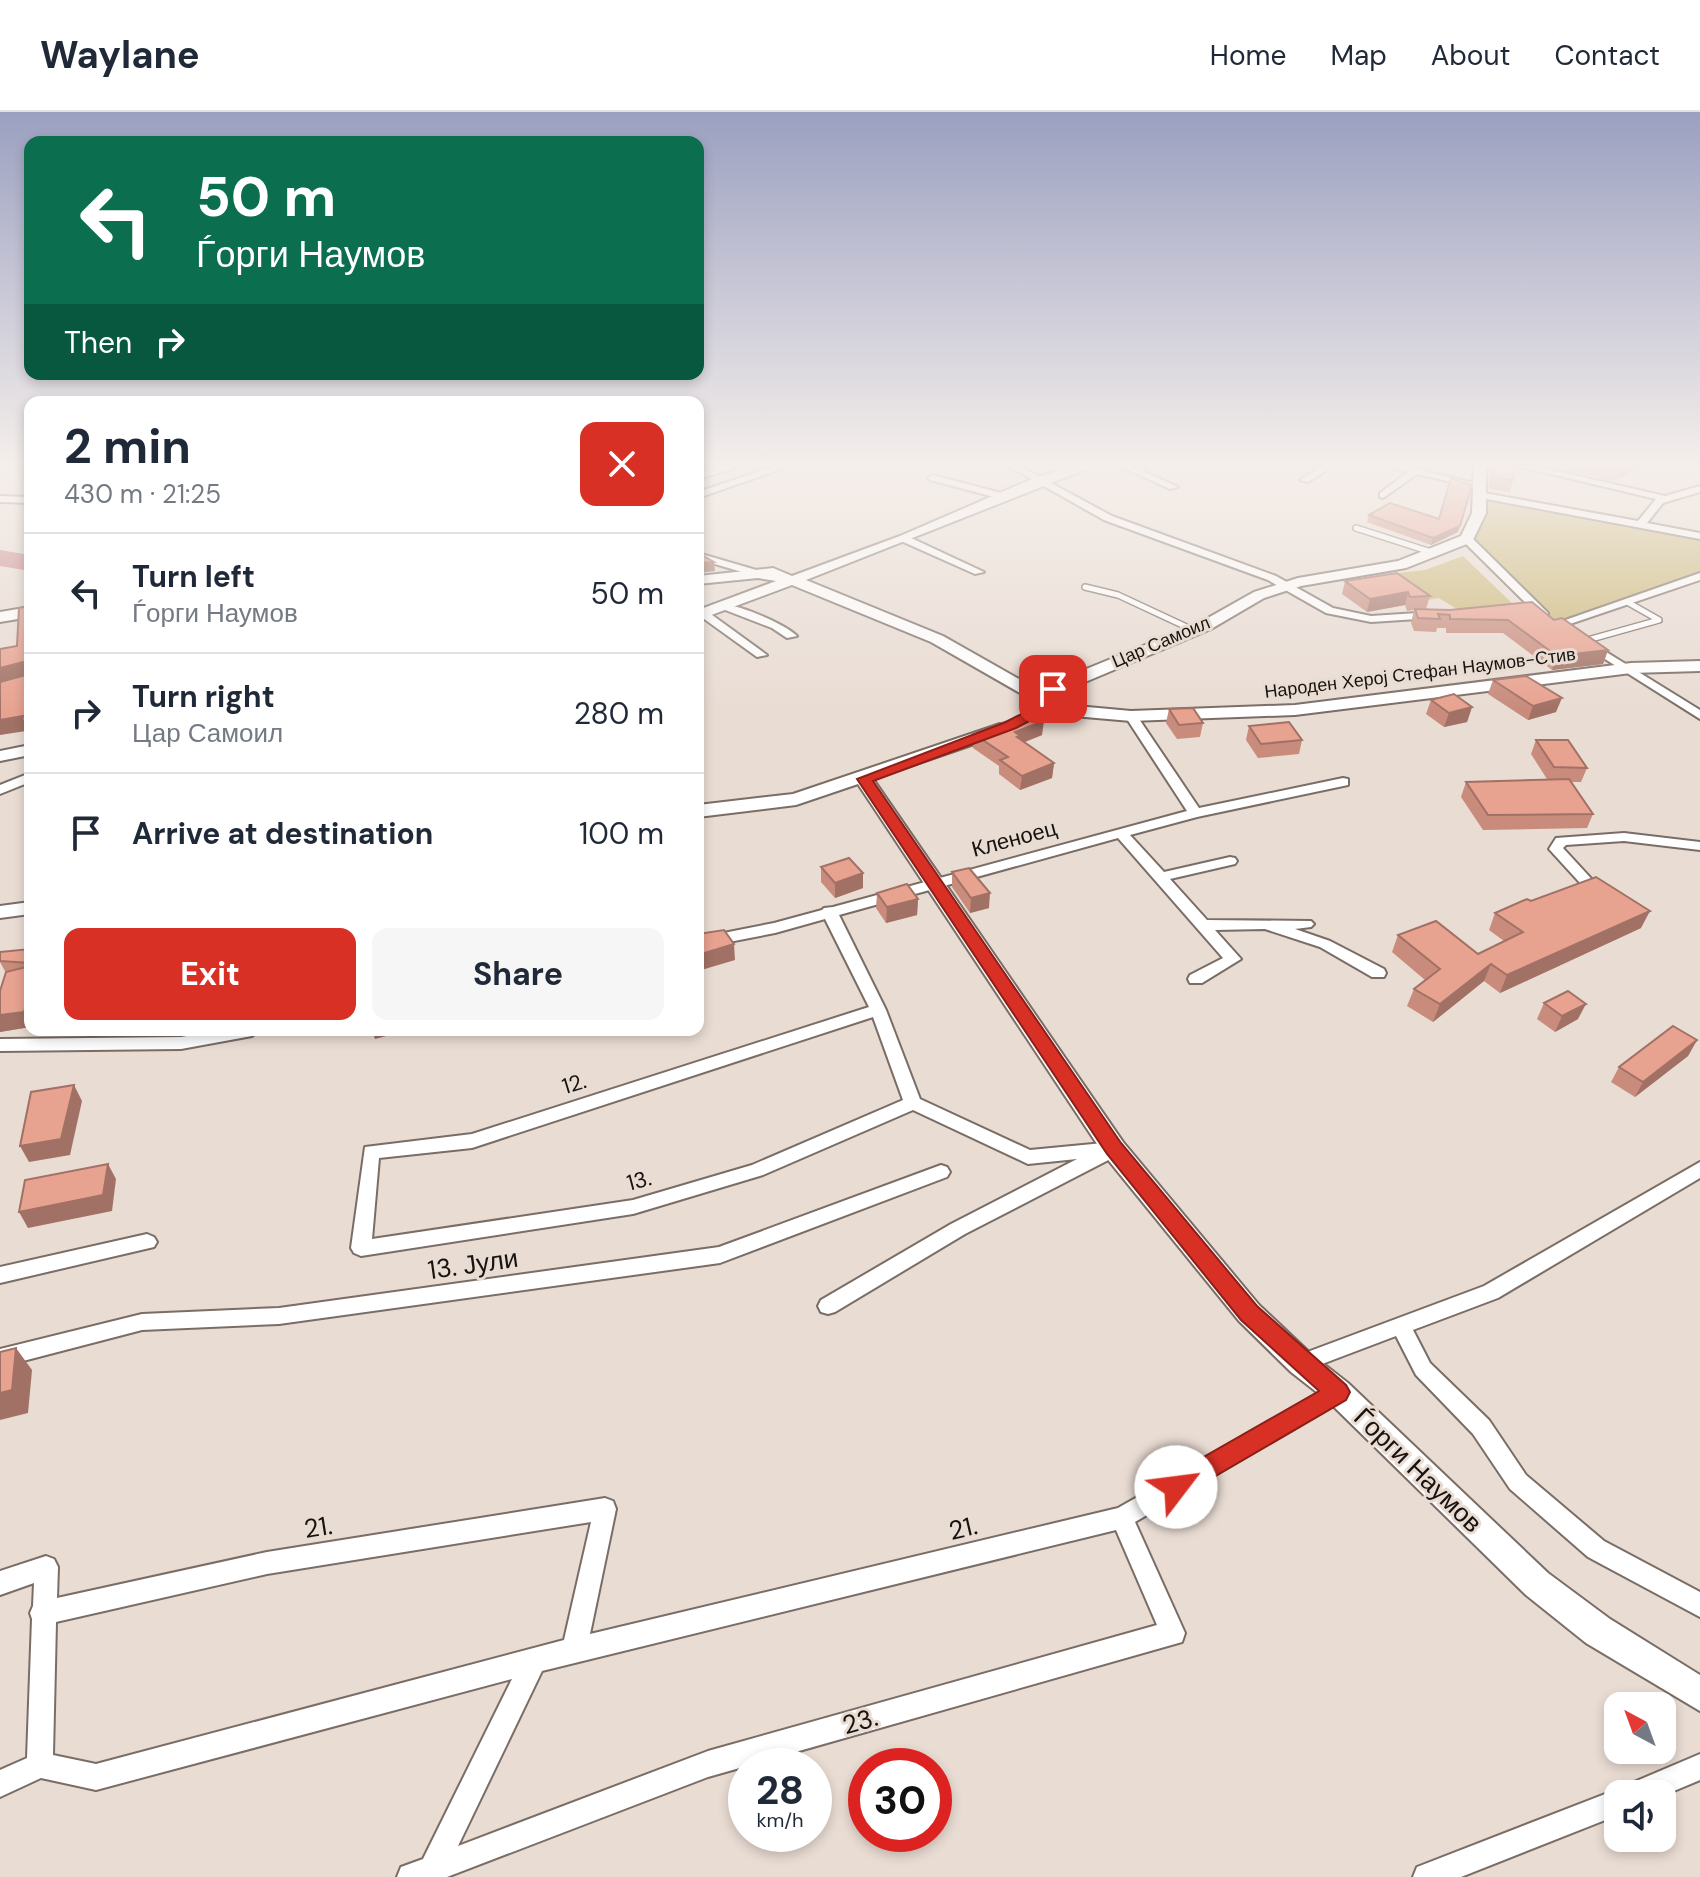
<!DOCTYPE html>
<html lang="en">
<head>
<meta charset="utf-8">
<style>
	body { margin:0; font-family:"DM Sans",sans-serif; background:#f6f6f7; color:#1f2937; height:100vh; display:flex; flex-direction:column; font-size:30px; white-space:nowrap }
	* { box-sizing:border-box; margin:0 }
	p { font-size:26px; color:#747a83 }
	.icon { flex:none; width:44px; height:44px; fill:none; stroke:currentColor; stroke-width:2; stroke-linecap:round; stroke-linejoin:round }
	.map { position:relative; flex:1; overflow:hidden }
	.details { position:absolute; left:24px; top:284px; width:680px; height:640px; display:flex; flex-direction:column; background:#fff; border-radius:16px; box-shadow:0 4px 12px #0003 }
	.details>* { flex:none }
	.hud { position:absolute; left:24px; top:24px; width:680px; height:244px; border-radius:16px; box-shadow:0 4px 12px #0003; background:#0b6e4f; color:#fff; overflow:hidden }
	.needle { width:52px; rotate:319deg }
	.tools { position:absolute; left:1604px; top:1580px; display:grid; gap:16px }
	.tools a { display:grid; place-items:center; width:72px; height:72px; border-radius:16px; background:#fff; box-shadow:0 4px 12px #0003; font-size:40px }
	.speed { position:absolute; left:728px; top:1636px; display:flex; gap:16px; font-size:40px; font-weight:700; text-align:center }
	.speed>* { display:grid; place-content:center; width:104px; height:104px; border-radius:50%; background:#fff; box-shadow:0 4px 12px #0003; line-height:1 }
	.speed small { font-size:20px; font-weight:400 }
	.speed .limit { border:12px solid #d22; background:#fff; color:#111 }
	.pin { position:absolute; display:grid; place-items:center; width:68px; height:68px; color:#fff; margin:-34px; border-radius:16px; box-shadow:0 4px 12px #0006 }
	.me { position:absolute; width:88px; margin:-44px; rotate:60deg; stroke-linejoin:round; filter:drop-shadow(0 0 6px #0008) }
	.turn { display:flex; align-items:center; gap:28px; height:168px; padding:0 40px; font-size:36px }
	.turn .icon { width:104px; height:104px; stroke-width:2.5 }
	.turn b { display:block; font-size:56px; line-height:68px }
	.then { display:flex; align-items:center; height:76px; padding:0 40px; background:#0003; gap:16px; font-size:30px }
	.round { display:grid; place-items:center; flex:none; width:84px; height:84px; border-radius:16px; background:#f6f6f7 }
	.head { display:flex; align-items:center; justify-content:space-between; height:136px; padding:0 40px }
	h1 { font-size:48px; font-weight:700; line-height:60px }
	.action { display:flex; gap:16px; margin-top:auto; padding:16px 40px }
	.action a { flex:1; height:92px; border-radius:16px; background:#d93025; color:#fff; font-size:32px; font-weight:700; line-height:92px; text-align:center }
	.action a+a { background:#f6f6f7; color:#1f2937 }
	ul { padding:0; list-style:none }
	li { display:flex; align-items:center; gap:24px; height:120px; padding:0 40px; border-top:2px solid #e0e1e3 }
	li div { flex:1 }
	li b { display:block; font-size:30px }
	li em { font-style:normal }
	header { display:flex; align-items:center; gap:48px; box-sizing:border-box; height:112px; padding:0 40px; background:#fff; border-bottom:2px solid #e0e1e3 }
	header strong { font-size:38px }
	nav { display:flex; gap:44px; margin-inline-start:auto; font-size:28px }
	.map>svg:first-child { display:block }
	.green { fill:#cab776 }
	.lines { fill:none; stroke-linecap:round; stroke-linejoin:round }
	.river { fill:#c98286; fill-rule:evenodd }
	.service-casing { stroke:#796d65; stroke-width:8 }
	.minor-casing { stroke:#796d65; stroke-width:4 }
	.tertiary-casing { stroke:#796d65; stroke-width:4 }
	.secondary-casing { stroke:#796d65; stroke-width:4 }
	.service { stroke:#fff; stroke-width:5 }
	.minor { fill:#fff; fill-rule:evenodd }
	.tertiary { fill:#fff; fill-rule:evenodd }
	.secondary { fill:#fff; fill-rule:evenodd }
	.wall { fill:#c88b7c }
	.shaded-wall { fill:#a27165 }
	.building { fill:#e8a290; stroke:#a27165; stroke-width:2 }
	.route { fill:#d93025; stroke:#8d1f18; stroke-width:2 }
	.labels { text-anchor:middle; stroke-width:6; stroke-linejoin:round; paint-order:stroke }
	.far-street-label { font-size:18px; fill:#181310; stroke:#e9dcd3 }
	.street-label { font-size:22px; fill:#181310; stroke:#e9dcd3 }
	.near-street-label { font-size:26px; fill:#181310; stroke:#e9dcd3 }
</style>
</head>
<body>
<header>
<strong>Waylane</strong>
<nav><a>Home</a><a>Map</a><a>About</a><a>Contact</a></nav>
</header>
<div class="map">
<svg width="1700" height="1765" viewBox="0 0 1700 1765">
	<rect width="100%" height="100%" fill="#e9dcd3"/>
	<g class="green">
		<path d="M1479,383L1700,424V464L1557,513L1467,427Z"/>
		<path d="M1463,444L1516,495L1460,499L1439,486L1427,488L1381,463L1425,458Z"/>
	</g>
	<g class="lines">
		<path class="river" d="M0,438L30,443V459L0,454Z"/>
		<g class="service-casing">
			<g id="service">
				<path d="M1356,416L1434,441"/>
				<path d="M1085,475L1118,483L1193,518"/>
				<path d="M1584,529L1659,508L1629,491"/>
			</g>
		</g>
		<g class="minor-casing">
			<g id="minor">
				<path d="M784,351H798L698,386V380Z"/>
				<path d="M1003,351H1014L1112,404L1276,464L1333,496L1371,504L1433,500L1439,503L1433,506L1371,510L1326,501L1268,468L1104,408Z"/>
				<path d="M1113,351H1125L1178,375L1170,377Z"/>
				<path d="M1327,351H1338L1308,370L1300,368Z"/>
				<path d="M1373,351H1391L1483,373L1478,376L1417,362L1383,386L1380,385V381L1408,360Z"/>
				<path d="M1504,351H1522L1665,384L1700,374V380L1663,391L1647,411L1700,421V427L1476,385V381L1479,380L1638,409L1656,387Z"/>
				<path d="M933,363L1005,382L1007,384L1002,387L930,368L928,366Z"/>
				<path d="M0,384L30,385V391L0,390Z"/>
				<path d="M901,425H909L984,460L975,462L901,429Z"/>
				<path d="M1463,425H1471L1548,501V505H1540L1463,429Z"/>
				<path d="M698,441L763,460L764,462L759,465L698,447Z"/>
				<path d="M1700,461V468L1561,515L1551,513Z"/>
				<path d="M720,492C736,491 785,512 797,524L787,526L772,516L720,496Z"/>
				<path d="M700,500H708L767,543L757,545L700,504Z"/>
				<path d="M1590,530L1700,598V607L1586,535V531Z"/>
				<path d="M1131,600L1135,601L1199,696L1343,666L1348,667V673L1197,705L1130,723L1164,760L1230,745L1235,746L1237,749L1235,752L1170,767L1207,808L1311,809L1314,812L1311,815L1295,817L1330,829L1384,857L1386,861L1384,865H1372L1320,835L1265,817L1215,818L1241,847L1202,871H1190L1188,867L1190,863L1223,846L1118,726L839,803L886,898L920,987L1030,1038L1114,1030L1120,1032L1123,1037L1120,1042L965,1122L835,1200L828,1202L821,1200L818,1194L821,1188L951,1112L1077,1047L1028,1052L913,998L763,1063L633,1102L361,1144L354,1141L351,1136L365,1035L472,1022L869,895L825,807L775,821L698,836V826L774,811L822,798L824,796L833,795L1187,699L1125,604ZM873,905L903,988L752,1053L633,1088L372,1127L379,1046L472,1036Z"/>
				<path d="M30,661V670L0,682V673Z"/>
				<path d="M1624,721L1700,730V738L1624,729L1566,733L1563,736L1598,774L1584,781H1574L1572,778L1581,772L1549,737L1556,726Z"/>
				<path d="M221,918H260L252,924L181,937L0,939V927L181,925Z"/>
				<path d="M1700,1050V1066L1498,1186L1413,1218L1430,1251L1489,1308L1526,1363L1604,1429L1700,1480V1505L1588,1445L1510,1377L1473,1322L1416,1263L1396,1224L1301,1260L1294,1257L1291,1251L1294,1245L1484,1174Z"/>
				<path d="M941,1053L947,1055L950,1060L947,1065L720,1151L279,1212L142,1218L0,1255V1237L142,1202L279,1196L719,1135Z"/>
				<path d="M147,1122L154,1125L157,1130L154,1135L0,1171V1155Z"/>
				<path d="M1338,1271L1345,1273L1349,1280L1345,1287L1135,1410L1185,1521L1182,1530L708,1665L447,1765H397L401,1755L423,1747L512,1567L96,1678L41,1666L0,1685V1658L27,1646L32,1507L30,1501L33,1494L34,1471L0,1483V1459L46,1444L54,1447L58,1455L57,1486L267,1440L605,1386L613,1389L616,1397L590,1522L1118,1396ZM591,1410L564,1528L96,1652L53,1643L56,1510L267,1462ZM1116,1418L1157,1513L708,1639L458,1734L542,1559Z"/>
				<path d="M1700,1642V1668L1662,1684V1682H1618V1703L1461,1765H1413L1417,1755L1618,1677L1624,1679L1627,1673Z"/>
			</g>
		</g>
		<g class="tertiary-casing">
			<g id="tertiary">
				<path d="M1082,351H1102L806,468L943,524L1042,580L1047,573L1199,511L1254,480L1298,466L1398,449L1461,424L1472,401L1474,351H1486V401L1472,430L1406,456L1301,474L1264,486L1211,517L1059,581L1054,586L1066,593L1131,599L1295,593L1631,551L1700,549V559L1631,561L1295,603L1131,609L1062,603L1046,596L1034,605L1025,600L1034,589L931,530L792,473L698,508V498L776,469L758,466L698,472V464L773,456L792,464L900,424L1032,367Z"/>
				<path d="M1000,612L1009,617L1006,621L873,667L1123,1030L1259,1193L1311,1242L1348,1271L1548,1461L1610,1507L1700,1563V1599L1586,1531L1526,1483L1328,1289L1291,1260L1239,1209L1105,1044L858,672L796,693L698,705V693L793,682Z"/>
				<path d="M30,633V643L0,649V639Z"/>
				<path d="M30,790V802L0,806V794Z"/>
			</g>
		</g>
		<g class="secondary-casing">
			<g id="secondary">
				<path d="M728,351H752L698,367V359Z"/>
				<path d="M30,495V505L0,510V500Z"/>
			</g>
		</g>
		<use href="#service" class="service"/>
		<use href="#minor" class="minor"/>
		<use href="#tertiary" class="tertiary"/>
		<use href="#secondary" class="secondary"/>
	</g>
	<g class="wall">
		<path d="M1489,351H1515L1513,368L1510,380L1489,377Z"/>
		<path d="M1568,351H1649L1618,367L1609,368L1566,358Z"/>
		<path d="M1369,403L1458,420L1431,433L1367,410Z"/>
		<path d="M1345,469L1430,484L1426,497L1554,508L1608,538L1603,552L1552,558L1503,521H1446V516H1437L1436,520L1414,519L1411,511L1414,498L1407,499L1405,493L1367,500L1342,482Z"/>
		<path d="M1493,568L1556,600L1528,608L1488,582Z"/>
		<path d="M1431,588L1472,595L1467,610L1444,615L1426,602Z"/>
		<path d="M1169,597L1203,611L1200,625L1177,627L1166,611Z"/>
		<path d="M1249,614L1302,628L1299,642L1258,646L1246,628Z"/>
		<path d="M974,622L1042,623L1024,630L1054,651L1052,666L1020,678L999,662V654L973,636Z"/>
		<path d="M1536,628L1587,656L1581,670H1572L1593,702L1587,716L1483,718L1461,685L1466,670L1547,667L1531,642Z"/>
		<path d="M821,755L863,776L835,786L821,770Z"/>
		<path d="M952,760L989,796L970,801L952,775Z"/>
		<path d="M877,781L918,787L917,803L886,811L876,796Z"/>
		<path d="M1531,789L1641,816L1500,881L1484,869L1433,910L1407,894L1414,877L1425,868L1392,840L1398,823L1478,842L1504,829L1489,818L1495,801Z"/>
		<path d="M30,837V915L0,920L6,861L0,850V840Z"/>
		<path d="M1544,891L1578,907L1555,920L1537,907Z"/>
		<path d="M1697,928L1688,944L1635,985L1611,970L1619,955Z"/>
	</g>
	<g class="shaded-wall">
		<path d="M1632,351H1649L1618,367L1622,356Z"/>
		<path d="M1460,414L1458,420L1431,433L1433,426Z"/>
		<path d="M714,450L715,459L698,461V451Z"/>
		<path d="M1408,480L1405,493L1367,500L1370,487Z"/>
		<path d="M1608,538L1603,552L1552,558L1557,544Z"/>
		<path d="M23,550L29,564L0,571V556Z"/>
		<path d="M1562,586L1556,600L1528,608L1533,594Z"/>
		<path d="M1472,595L1467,610L1444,615L1449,601Z"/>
		<path d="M23,604L30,608V623L28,624L26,619L0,623V608Z"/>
		<path d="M1044,609L1042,623L1020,632L1015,620Z"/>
		<path d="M1054,651L1052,666L1020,678L1022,664Z"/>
		<path d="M863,761V776L835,786V771Z"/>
		<path d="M990,781L989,796L970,801L971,786Z"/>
		<path d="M918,787L917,803L886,811L887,795Z"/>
		<path d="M1650,799L1641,816L1500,881L1507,863Z"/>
		<path d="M734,832L735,848L698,859V843Z"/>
		<path d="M1491,852L1484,869L1433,910L1440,892Z"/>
		<path d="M30,892V915L0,920V903Z"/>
		<path d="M1586,892L1578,907L1555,920L1562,904Z"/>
		<path d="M372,918H409L375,927Z"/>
		<path d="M1697,928L1688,944L1635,985L1643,970Z"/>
		<path d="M74,973L82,989L70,1043L29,1050L20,1034Z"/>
		<path d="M108,1052L116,1067L112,1099L28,1116L19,1100Z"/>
		<path d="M16,1236L32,1258L28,1301L0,1308V1281Z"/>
	</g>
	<g class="building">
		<path d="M1492,351H1515L1513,368L1493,365Z"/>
		<path d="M1589,351H1632L1622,356L1613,357Z"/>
		<path d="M1451,366L1472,373L1460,414L1433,426L1369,403L1390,391L1439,407Z"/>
		<path d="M698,441L714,450L698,451Z"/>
		<path d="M1397,461L1430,484L1410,485L1408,480L1370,487L1345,469Z"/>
		<path d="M1532,490L1554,508L1562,506L1608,538L1557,544L1508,508L1450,507V503L1438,502L1440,507L1418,506L1415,497L1450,498Z"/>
		<path d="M30,494V608L22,609L23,604L0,608V570L26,563L27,553L23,550L0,556V537L17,534L19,496Z"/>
		<path d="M1526,564L1562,586L1533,594L1493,568Z"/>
		<path d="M1454,582L1472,595L1449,601L1431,588Z"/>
		<path d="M1193,596L1203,611L1179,613L1169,597Z"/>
		<path d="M1030,600L1044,609L1015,620L1020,624L1017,625L1054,651L1022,664L1000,648L1008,645L974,622Z"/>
		<path d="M1289,610L1302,628L1261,632L1249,614Z"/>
		<path d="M1536,628H1568L1587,656L1554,655Z"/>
		<path d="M1569,667L1593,702L1488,703L1466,670Z"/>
		<path d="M849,746L863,761L835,771L821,755Z"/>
		<path d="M969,756L990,781L971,786L952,760Z"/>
		<path d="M1596,765L1650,799L1507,863L1491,852L1440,892L1414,877L1440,857L1398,823L1436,809L1478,842L1523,820L1495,801L1527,787L1531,789Z"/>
		<path d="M907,772L918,787L887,795L877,781Z"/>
		<path d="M724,818L734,832L698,843V822Z"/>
		<path d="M30,837V851L0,849V840Z"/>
		<path d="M30,854V892L26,893L24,900L0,903V879L6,860Z"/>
		<path d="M1568,879L1586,892L1562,904L1544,891Z"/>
		<path d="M1673,914L1697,928L1643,970L1619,955Z"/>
		<path d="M74,973L61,1027L20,1034L31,980Z"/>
		<path d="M108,1052L103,1083L19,1100L25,1068Z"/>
		<path d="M16,1236L12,1278L0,1281V1240Z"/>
	</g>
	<linearGradient id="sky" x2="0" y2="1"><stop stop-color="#9ba0c1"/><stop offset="0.59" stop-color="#f5efeb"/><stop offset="1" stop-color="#f5efeb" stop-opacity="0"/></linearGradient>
	<rect width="1700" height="598" fill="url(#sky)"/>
	<path class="route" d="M1048,574L1060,577L1037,605L1016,616L873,669L1121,1031L1257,1194L1346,1273L1350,1280L1346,1288L1176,1387L1167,1383L1164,1375L1167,1366L1319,1279L1241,1208L1107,1042L857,667L1006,610L1027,599Z"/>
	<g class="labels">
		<g class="far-street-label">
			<text transform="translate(1161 530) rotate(-23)" y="6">Цар Самоил</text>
			<text transform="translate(1420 561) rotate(-7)" y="6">Народен Херој Стефан Наумов-Стив</text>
		</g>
		<g class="street-label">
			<text transform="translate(1014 726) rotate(-15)" y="8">Кленоец</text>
			<text transform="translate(574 971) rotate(-17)" y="8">12.</text>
			<text transform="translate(639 1068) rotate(-15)" y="8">13.</text>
		</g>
		<g class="near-street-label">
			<text transform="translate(473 1152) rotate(-8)" y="9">13. Јули</text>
			<text transform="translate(1418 1358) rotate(44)" y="9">Ѓорги Наумов</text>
			<text transform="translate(318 1415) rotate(-9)" y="9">21.</text>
			<text transform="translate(963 1416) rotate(-13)" y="9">21.</text>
			<text transform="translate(860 1609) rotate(-16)" y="9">23.</text>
		</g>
	</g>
</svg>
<div class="tools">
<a><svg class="needle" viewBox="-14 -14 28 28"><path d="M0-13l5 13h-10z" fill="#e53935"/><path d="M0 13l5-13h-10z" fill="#747a83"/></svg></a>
<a><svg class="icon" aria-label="sound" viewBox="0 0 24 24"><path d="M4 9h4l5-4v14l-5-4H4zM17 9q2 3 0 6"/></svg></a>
</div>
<div class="speed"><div>28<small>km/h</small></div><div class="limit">30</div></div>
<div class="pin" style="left:1053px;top:577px;background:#d93025"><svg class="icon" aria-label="arrive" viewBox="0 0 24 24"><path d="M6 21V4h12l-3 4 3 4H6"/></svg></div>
<svg class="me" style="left:1176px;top:1375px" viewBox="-20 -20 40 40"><circle r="19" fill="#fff"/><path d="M0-13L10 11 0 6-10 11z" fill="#d93025"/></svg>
<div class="hud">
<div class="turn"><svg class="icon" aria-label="left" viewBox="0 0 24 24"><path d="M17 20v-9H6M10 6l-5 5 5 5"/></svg><div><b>50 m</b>Ѓорги Наумов</div></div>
<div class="then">Then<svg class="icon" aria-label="right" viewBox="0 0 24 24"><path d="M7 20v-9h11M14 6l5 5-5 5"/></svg></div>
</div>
<section class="details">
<div class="head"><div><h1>2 min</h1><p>430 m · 21:25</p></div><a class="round" style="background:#d93025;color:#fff"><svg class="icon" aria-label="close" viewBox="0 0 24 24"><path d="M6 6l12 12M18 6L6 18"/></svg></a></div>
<ul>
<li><svg class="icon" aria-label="left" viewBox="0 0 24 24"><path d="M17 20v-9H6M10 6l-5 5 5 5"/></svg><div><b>Turn left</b><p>Ѓорги Наумов</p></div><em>50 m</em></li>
<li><svg class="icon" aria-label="right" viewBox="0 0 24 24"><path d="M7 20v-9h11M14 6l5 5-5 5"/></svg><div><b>Turn right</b><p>Цар Самоил</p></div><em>280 m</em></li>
<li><svg class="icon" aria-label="arrive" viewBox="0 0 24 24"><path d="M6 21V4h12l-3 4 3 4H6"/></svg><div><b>Arrive at destination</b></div><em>100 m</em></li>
</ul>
<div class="action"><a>Exit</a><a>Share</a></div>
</section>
</div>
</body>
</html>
